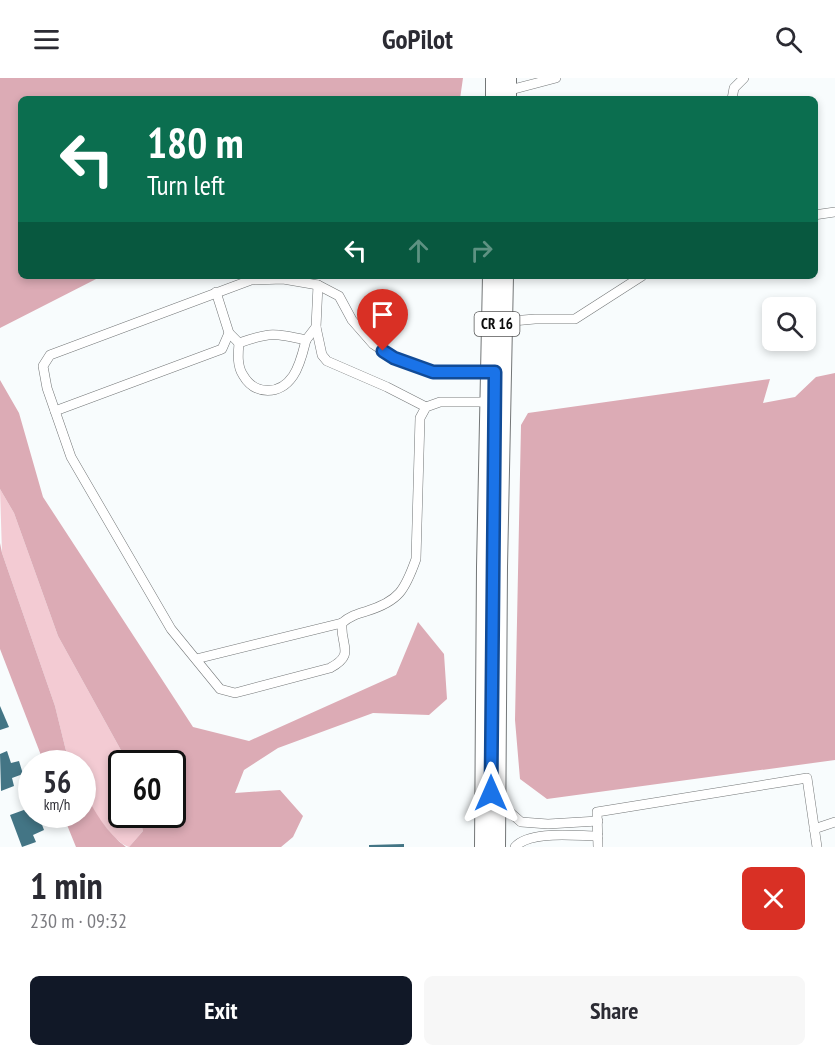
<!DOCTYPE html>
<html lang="en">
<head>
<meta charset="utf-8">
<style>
	body { margin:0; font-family:"PT Sans Narrow",sans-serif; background:#f7f7f7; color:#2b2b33; height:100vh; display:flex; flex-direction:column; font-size:22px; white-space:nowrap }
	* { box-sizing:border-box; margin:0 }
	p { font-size:20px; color:#7c7c81 }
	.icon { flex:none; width:33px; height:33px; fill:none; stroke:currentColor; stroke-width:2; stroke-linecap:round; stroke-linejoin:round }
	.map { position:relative; height:769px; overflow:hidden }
	.panel { display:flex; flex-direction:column; background:#fff; flex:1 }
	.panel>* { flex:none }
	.hud { position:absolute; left:18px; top:18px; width:800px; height:183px; border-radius:9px; box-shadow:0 3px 9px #0003; background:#0b6e4f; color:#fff; overflow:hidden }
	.buttons { position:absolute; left:762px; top:219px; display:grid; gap:12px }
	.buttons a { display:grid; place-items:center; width:54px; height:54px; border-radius:9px; background:#fff; box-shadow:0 3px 9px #0003; font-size:30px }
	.speed { position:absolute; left:18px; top:672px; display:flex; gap:12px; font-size:30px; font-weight:700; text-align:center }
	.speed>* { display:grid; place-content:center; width:78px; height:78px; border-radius:50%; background:#fff; box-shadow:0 3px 9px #0003; line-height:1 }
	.speed small { font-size:15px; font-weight:400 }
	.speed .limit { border:3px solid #111; border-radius:9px; background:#fff; color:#111 }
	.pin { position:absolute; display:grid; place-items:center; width:51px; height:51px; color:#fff; margin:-62px -26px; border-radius:50% 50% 50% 0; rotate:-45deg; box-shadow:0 0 6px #0007 }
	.pin .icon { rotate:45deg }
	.me { position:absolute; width:66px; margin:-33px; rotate:0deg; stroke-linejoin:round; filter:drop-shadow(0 0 4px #0008) }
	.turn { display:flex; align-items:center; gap:21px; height:126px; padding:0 30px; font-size:27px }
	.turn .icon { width:78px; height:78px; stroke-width:2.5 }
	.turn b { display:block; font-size:42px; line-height:51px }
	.lanes { display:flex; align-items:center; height:57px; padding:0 30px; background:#0003; justify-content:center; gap:30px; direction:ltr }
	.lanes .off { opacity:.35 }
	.round { display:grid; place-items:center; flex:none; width:63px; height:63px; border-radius:9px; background:#f7f7f7 }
	.overview { display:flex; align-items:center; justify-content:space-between; height:102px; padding:0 30px }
	h1 { font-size:36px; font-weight:800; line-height:45px }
	.primary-button { display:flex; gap:12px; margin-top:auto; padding:12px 30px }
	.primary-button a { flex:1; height:69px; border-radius:9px; background:#111827; color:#fff; font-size:24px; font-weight:800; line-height:69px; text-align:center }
	.primary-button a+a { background:#f7f7f7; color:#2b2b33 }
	header { display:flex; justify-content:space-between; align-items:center; height:78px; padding:0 30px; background:#fff; font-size:27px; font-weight:800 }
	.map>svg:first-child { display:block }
	.green { fill:#f3cbd3 }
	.forest { fill:#dcabb5 }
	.building { fill:#437585 }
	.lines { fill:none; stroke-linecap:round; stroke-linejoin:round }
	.lane-casing { stroke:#737677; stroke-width:10 }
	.primary-casing { stroke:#737677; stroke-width:32 }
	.lane { stroke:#fff; stroke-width:9 }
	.primary { stroke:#fff; stroke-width:30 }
	.route-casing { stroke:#114b97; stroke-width:15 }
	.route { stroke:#1a73e8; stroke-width:10 }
	.labels { text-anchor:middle; stroke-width:5; stroke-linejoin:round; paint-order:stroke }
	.shield { fill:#fff; stroke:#555656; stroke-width:1.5 }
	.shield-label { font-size:15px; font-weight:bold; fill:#0c0d0d }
</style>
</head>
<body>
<header><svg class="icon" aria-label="menu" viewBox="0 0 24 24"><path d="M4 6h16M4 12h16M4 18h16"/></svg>GoPilot<svg class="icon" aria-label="search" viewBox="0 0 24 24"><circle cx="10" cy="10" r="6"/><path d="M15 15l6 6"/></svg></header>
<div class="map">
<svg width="835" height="769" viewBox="0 0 835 769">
	<rect width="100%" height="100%" fill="#f8fcfd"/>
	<path class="green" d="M0,411L14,435L58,558L128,685L122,686V736L139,737L143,753L129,769C114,765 85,725 83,710C81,702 83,693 82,686L69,685L55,628L2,475Z"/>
	<g class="forest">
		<path d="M0,0H463L460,21H21V198H102L0,250Z"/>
		<path d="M835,295V682L547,721L520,701L515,642L521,347L528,335L770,301L763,325L795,319L816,299Z"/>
		<path d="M0,302L19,335L43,419L193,649L249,663L396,597L418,544L444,576L447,621L429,637L373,635L278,670L244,692L235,715L280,712L303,738L293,759L281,769H129L143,753L139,737L172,736V686L128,685L58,558L14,435L0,411Z"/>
		<path d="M0,465L2,475L55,628L69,685H44L0,571Z"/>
		<path d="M83,712C95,734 106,754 126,769H76L63,737L82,736Z"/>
	</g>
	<g class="building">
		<path d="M0,628L9,649L0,652Z"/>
		<path d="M7,673L11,685L19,683L23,696L12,700L14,708L1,713L0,676Z"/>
		<path d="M32,729V736H38L44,752L33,757L36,764L22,769L10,737Z"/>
		<path d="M404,766V769H369V767Z"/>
	</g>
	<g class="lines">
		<g class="lane-casing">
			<g id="lane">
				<path d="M506,13L556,0"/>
				<path d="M732,21L734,10L744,0"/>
				<path d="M814,137L835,134"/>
				<path d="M216,214L229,255L239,265C270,254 275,255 306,262L316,249L318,207"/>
				<path d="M501,244L535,241H575L642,198"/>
				<path d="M316,249L322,277L327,283L387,309L426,329"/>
				<path d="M239,265C238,276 237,288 243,297C255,318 280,317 293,298C300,288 303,274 306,262"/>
				<path d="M492,324H440L426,329L420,340L416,481C405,512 399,523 367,533C357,536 350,538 342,545C340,568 356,576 330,590L235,615L220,611L171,551L71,379L47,310L43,288L50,277L251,202L283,201L318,207L339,218L352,242L373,266L394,280L433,294H493"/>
				<path d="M55,333L222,271L229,255"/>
				<path d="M196,581L342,545"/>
				<path d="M497,723L521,744L548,746L598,743"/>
				<path d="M814,751L835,744"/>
				<path d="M515,769C530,752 576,758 598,758"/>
				<path d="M598,769L597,734L807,700L817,769"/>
			</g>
		</g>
		<g class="primary-casing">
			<g id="primary">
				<path d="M501,21V0"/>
				<path d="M490,769L492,489L498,198"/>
			</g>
		</g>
		<use href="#lane" class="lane"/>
		<use href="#primary" class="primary"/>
	</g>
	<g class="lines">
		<g class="route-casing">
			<path id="route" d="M383,273L394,280L433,294H495L491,715"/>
		</g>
		<use href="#route" class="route"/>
	</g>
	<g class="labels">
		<rect class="shield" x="474.5" y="234" width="45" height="24" rx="4.5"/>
		<g class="shield-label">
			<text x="497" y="251">CR 16</text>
		</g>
	</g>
</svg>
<div class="buttons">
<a><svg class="icon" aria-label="search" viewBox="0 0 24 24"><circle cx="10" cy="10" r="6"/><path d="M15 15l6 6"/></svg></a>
</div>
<div class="speed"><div>56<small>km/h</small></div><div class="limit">60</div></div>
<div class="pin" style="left:383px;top:273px;background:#d93025"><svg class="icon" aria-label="arrive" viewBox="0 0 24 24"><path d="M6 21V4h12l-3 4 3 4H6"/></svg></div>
<svg class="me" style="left:491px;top:715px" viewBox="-20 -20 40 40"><path d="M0-17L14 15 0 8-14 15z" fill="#1a73e8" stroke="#fff" stroke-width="4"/></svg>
<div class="hud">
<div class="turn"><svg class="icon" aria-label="left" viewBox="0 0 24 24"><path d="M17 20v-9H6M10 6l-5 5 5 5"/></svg><div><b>180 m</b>Turn left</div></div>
<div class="lanes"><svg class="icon" aria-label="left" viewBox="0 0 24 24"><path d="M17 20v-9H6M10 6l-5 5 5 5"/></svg><svg class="icon off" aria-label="ahead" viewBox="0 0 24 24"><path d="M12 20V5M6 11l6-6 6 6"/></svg><svg class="icon off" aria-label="right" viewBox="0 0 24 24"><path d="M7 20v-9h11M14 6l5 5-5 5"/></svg></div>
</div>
</div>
<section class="panel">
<div class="overview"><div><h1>1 min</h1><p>230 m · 09:32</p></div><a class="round" style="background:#d93025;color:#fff"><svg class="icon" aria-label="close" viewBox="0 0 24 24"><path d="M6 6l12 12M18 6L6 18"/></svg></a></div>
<div class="primary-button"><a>Exit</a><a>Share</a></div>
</section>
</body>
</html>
